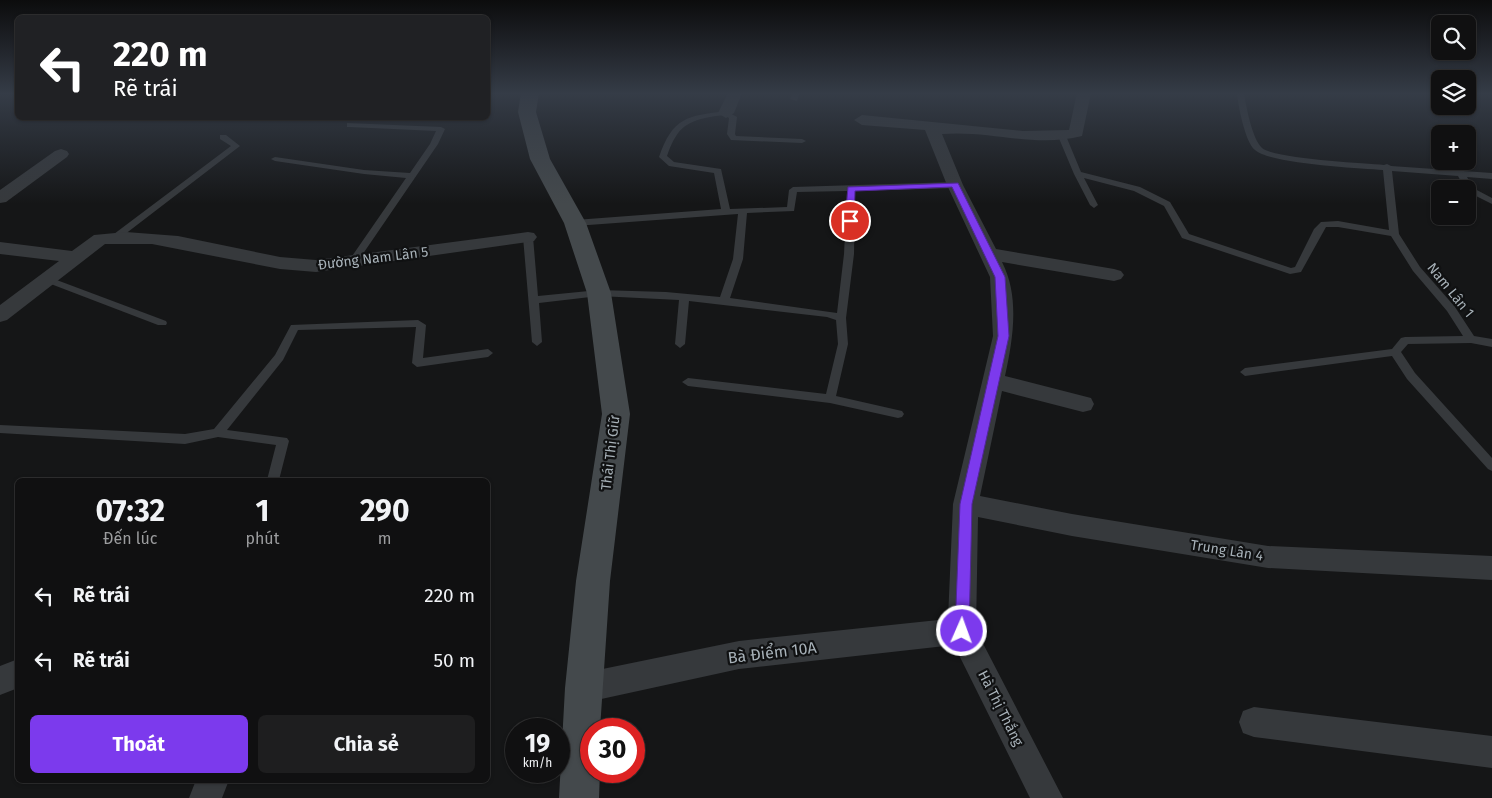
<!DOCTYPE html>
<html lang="vi">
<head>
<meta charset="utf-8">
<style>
	body { margin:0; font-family:"Fira Sans",sans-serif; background:#1e1e1f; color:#f1f3f6; height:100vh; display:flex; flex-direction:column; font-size:19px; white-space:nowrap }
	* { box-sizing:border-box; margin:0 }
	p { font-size:16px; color:#9c9d9f }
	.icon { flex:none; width:28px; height:28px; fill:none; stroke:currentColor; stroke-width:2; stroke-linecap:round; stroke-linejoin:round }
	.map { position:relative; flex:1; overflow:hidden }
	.sheet { position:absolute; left:15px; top:478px; width:475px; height:305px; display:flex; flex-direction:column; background:#101011; border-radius:8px; box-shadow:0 1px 4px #0004,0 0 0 1px #303031 }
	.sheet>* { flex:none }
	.banner { position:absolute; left:15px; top:15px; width:475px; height:105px; border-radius:8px; box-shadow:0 1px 4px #0004,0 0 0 1px #303031; background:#202124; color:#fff; overflow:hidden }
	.buttons { position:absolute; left:1431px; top:15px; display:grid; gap:10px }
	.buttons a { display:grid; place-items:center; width:45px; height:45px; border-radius:8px; background:#101011; box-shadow:0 1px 4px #0004,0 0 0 1px #303031; font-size:25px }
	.speed { position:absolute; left:505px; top:718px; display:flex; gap:10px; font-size:25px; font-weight:700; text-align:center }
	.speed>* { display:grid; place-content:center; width:65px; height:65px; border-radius:50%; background:#101011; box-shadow:0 1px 4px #0004,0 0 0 1px #303031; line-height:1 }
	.speed small { font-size:12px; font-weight:400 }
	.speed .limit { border:8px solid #d22; background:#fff; color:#111 }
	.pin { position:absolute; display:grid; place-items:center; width:42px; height:42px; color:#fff; margin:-21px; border:2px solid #fff; border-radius:50%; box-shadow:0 1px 5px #0007 }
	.me { position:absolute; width:55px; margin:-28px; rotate:2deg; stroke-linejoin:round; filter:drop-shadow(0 0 4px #0008) }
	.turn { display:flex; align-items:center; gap:18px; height:105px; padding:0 15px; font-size:22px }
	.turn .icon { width:65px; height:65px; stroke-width:2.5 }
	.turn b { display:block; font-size:35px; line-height:42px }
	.eta { display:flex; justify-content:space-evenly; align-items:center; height:85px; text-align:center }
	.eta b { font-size:30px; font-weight:700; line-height:35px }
	.action { display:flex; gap:10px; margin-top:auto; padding:10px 15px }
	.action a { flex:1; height:58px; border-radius:8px; background:#7c3aed; color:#fff; font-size:20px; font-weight:700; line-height:58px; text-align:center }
	.action a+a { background:#1e1e1f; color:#f1f3f6 }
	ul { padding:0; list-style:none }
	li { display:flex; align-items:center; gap:15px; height:65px; padding:0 15px }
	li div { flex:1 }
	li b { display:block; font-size:19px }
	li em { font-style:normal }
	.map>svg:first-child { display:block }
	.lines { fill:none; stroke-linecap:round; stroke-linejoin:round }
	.lane { fill:#36393c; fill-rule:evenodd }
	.street { fill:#36393c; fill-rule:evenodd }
	.secondary { fill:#44494c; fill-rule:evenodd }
	.route { fill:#7c3aed; stroke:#51269a }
	.labels { text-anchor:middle; stroke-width:4.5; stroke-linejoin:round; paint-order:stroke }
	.street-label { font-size:14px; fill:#a7b1b8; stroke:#101112 }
	.near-street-label { font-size:16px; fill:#a7b1b8; stroke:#101112 }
</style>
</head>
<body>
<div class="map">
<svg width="1492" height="798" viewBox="0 0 1492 798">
	<rect width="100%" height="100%" fill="#151617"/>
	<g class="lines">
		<g class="lane">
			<path d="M793,93H800L797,101L790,99Z"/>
			<path d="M1237,93H1244C1246,106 1252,139 1262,148C1275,159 1362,163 1384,165L1387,164L1391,166L1492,173V179L1467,177L1473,188L1492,198V204L1468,192V189H1465L1458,176L1392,171L1399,234L1420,267L1455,307L1474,336L1492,339V347L1471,343L1408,344L1401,352L1415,373L1492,458V471L1488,469L1407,379L1392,356L1245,376L1240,372L1245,368L1392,349L1401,338L1405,337L1463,336L1447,311L1413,271L1391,236L1338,227H1326L1301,272L1290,274L1182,238L1164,206L1134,191L1084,178L1098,205L1094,208L1090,205L1074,174L1058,136L1059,134L1066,136L1081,172L1140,187L1170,202L1189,234L1291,268L1295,267L1314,229L1321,222L1338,221L1389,230L1383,170C1358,168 1271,164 1255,150C1245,142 1238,105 1237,93Z"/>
			<path d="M726,111L737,117L735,134L736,136L802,139L806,141L802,143L731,140L727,134L729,118C723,114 717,116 710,117C683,122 676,131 667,156L674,162L721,169L730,209L787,207L789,190L793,187L955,182L959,185L955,188L855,191L854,254L846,318L848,344L836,396L902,411L904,414L902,417L898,418L830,403L688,386L682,382L688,378L826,394L838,344L836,320L827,317L689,301L685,344L680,348L675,344L679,300L599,296L539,303L542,342L537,346L532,342L523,237L528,234L533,237L538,296L599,290L666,292L720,297L733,259L738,214L575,226L571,223L575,220L721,209L714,173L669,166L659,157C673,117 687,116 726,111ZM847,191L844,254L837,313L730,298L743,259L747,213L794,211L797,192Z"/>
			<path d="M347,123L441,127L445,129L438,144L356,264L353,265L348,262L406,178L364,174L275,161L271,159L275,157L364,170L410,173L430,144L436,131L350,127H347Z"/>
			<path d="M220,135H226L240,146L120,238H114V234L231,146L220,139Z"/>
			<path d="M46,276L166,321L167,323L166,325H158L43,281L41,279Z"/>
			<path d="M418,320L426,325L423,358L488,349L493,353L488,357L417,367L412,363L416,327L298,330L283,360L227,430L287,438L289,441L279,480H267L276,445L218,437L185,444L0,433V425L185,434L214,429L275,355L291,325Z"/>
		</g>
		<g class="street">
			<path d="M728,93H742L734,113L726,118L718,113Z"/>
			<path d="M1077,93H1091L1082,136C1034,148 990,130 942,134L963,185L996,249L1114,269L1121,271L1124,275L1121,279L1114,281L1002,262C1020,297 1013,339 1005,376L1091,398L1094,404L1091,410L1083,412L1002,391L980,496L1072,514L1268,546L1492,556V580L1268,568L1072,536L978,517L976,630L1063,798H1030L954,645L739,669L583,703L572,698L568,688L572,678L583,673L739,641L948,619L953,504L993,336L990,277L947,185L925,130L862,125L854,120L862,115L1023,131L1069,130Z"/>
			<path d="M61,149L67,151L69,154L67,157L6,202L0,203V190L55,151Z"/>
			<path d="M126,232L178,236L280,257L316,260L528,232L534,233L537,237L534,241L528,242L316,272L280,269L152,244H105L7,320L0,322V305L59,261L0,254V242L72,251L94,235Z"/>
			<path d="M18,659V688L0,695V666Z"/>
			<path d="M1254,707L1492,736V768L1254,737L1243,733L1239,722L1243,711Z"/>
			<path d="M196,780H229L222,798H189Z"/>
		</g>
		<path class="secondary" d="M521,93H539L536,112L550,159L586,223L611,293L630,414L610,581L600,729H591V771H600L599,798H559L565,688L576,581L602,414L587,293L564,223L530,159L518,112Z"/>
	</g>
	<linearGradient id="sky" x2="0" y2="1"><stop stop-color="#0c0c0d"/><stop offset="0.46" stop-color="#353c47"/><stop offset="1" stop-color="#353c47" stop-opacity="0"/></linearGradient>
	<rect width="1492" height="204" fill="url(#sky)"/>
	<path class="route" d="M958,183L1005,277L1009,336L972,504L969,631L967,635L962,637L957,635L955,631L960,504L998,336L995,277L952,187L855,191L854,221L850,224L845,221L848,187Z"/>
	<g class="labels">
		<g class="street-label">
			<text transform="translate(373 258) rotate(-7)" y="5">Đường Nam Lân 5</text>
			<text transform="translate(1451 290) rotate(51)" y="5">Nam Lân 1</text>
			<text transform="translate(610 453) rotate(-83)" y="5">Thái Thị Giữ</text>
			<text transform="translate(1227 550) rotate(9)" y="5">Trung Lân 4</text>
			<text transform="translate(1001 708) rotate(63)" y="5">Hà Thị Thắng</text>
		</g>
		<g class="near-street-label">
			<text transform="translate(772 652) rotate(-7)" y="6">Bà Điểm 10A</text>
		</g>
	</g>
</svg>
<div class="buttons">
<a><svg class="icon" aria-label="search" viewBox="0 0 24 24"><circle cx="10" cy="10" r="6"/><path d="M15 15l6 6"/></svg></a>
<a><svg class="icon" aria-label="layers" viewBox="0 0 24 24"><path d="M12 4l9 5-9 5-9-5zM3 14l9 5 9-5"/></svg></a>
<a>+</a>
<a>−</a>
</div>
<div class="speed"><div>19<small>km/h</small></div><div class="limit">30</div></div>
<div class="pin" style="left:850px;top:221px;background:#d93025"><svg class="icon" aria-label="arrive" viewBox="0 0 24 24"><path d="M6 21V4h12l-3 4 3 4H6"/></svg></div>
<svg class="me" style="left:962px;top:631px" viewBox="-20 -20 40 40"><circle r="17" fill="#7c3aed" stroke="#fff" stroke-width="3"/><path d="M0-11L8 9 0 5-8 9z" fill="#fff"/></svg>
<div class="banner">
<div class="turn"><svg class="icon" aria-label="left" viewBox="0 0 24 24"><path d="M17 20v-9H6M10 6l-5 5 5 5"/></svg><div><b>220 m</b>Rẽ trái</div></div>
</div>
<section class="sheet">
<div class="eta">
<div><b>07:32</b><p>Đến lúc</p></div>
<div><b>1</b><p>phút</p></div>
<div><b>290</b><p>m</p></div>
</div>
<ul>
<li><svg class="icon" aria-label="left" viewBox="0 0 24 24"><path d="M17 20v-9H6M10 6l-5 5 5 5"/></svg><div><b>Rẽ trái</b></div><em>220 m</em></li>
<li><svg class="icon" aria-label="left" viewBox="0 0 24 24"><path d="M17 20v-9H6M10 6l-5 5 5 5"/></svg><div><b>Rẽ trái</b></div><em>50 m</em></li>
</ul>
<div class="action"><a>Thoát</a><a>Chia sẻ</a></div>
</section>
</div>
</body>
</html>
